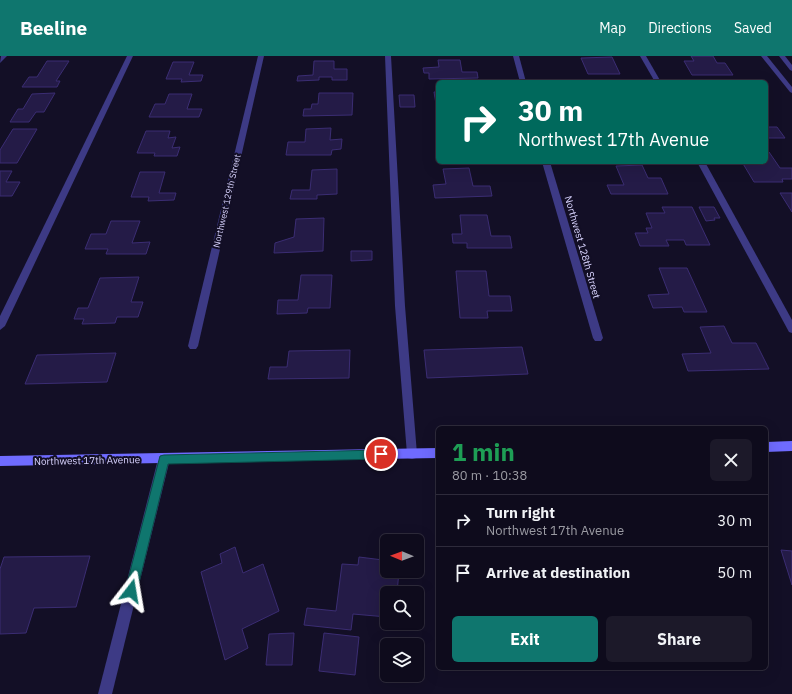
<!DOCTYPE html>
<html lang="en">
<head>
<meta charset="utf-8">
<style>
	body { margin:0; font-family:"IBM Plex Sans",sans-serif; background:#1c1929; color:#f1f3f6; height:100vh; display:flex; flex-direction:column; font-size:15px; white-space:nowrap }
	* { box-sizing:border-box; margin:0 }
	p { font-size:13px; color:#9b9ba3 }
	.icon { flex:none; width:22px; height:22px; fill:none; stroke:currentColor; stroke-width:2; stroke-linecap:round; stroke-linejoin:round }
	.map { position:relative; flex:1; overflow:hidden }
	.details { position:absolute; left:436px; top:370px; width:332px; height:244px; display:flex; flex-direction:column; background:#0e0b1c; border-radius:6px; box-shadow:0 4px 16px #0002,0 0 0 1px #2e2b3b }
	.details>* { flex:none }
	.guide { position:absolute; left:436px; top:24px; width:332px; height:84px; border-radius:6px; box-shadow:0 4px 16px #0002,0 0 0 1px #2e2b3b; background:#00695c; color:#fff; overflow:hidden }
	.needle { width:26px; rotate:271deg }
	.controls { position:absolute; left:380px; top:478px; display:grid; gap:8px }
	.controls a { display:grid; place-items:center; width:44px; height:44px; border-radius:6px; background:#0e0b1c; box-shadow:0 4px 16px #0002,0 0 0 1px #2e2b3b; font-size:20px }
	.pin { position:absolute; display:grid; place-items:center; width:34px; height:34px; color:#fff; margin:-17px; border:2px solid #fff; border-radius:50%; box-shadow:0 1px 4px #0007 }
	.me { position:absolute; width:44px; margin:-22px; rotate:14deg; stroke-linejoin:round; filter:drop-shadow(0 0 3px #0008) }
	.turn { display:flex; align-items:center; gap:14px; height:84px; padding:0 16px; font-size:18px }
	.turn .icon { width:52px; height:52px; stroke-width:2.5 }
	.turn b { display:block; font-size:28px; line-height:34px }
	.round { display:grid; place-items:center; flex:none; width:42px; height:42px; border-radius:6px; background:#1c1929 }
	.summary { display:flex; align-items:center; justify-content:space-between; height:68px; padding:0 16px }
	h1 { font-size:24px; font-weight:700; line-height:30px; color:#1e9e55 }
	.button { display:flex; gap:8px; margin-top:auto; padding:8px 16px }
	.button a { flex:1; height:46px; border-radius:6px; background:#0f766e; color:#fff; font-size:16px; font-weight:700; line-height:46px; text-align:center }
	.button a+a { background:#1c1929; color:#f1f3f6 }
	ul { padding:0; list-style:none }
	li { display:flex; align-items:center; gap:12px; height:52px; padding:0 16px; border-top:1px solid #2e2b3b }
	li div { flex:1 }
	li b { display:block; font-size:15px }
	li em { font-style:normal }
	header { display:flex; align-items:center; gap:24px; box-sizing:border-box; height:56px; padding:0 20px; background:#0f766e; color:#fff }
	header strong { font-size:19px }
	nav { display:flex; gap:22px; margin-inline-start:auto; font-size:14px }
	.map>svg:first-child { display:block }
	.building { fill:#241b47; stroke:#3b2d73 }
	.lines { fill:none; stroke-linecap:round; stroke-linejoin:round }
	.service { fill:#3d3a85; fill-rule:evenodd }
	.minor { fill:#3d3a85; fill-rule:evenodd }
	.tertiary { fill:#3d3a85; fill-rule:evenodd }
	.secondary { fill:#6f6bff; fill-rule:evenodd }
	.route { fill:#0f766e; stroke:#0a4d48 }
	.labels { text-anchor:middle; stroke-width:4; stroke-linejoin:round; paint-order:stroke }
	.far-street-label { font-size:9px; fill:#d9d4ff; stroke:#130f26 }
	.street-label { font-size:10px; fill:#d9d4ff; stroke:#130f26 }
</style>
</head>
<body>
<header>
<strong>Beeline</strong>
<nav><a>Map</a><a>Directions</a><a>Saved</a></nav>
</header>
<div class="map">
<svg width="792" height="638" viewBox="0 0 792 638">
	<rect width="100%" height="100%" fill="#130f26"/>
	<g class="building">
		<path d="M691,0H713L717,7H725L733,19H692L684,5H694Z"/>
		<path d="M612,1L620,18H588L581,2Z"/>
		<path d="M438,4H460L462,16H477L478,22L429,23V17H424L423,12L439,11Z"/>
		<path d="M47,5H69L56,25H60L57,31H22L29,21H37Z"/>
		<path d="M314,5H334V13H347V24H332V21H319V24L297,25L298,20L313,19Z"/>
		<path d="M173,6H194L189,19H203L201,25L181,26L182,23H166Z"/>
		<path d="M434,36H438V54H437Z"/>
		<path d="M55,37L44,56H36L29,66H10L18,53H23L32,38Z"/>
		<path d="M319,37H353L352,59L303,60L304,53H311L312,48H318Z"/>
		<path d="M169,38H192L187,53H202L199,61H149L155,48H165Z"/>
		<path d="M399,39H414L415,51H400Z"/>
		<path d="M766,71H777L785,82H766Z"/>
		<path d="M331,72L330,84L342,83L341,93L332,94L331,99H286L288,86H305L306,73Z"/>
		<path d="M13,73H37L17,107H0V94Z"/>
		<path d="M146,75H170L168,82L176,81L172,92L180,91L177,100H154L155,97H137Z"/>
		<path d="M766,96H769L780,112H792V123H782L783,126H754L742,106H766Z"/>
		<path d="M642,109L648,122H661L668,138H611L607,129H624L616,110Z"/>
		<path d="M469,112L473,130H490L492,140L435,142L433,129L446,128L443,113Z"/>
		<path d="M337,113V138L317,139V143H290L292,134H310L312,114Z"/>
		<path d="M0,115H12L6,126H20L12,140H0Z"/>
		<path d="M140,116H165L159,137H176L174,144L148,145L149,141H131Z"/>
		<path d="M780,137H792V156Z"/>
		<path d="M662,151H692L710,189H686L684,184H666L669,190H640L635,177H648L646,172H652L646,157H665Z"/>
		<path d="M699,151H714L720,162H714L715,164L706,165Z"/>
		<path d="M460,159H487L491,180H510L512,192H467V187H453L452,178H462Z"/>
		<path d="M324,162L323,195L274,197L275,187L294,181L296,163Z"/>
		<path d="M111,165H140L132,187L150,186L146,198H106L108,193H85L91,178H106Z"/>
		<path d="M351,195H372V204L351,205Z"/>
		<path d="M659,212H687L707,256H684L682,251L653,252L648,239L669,238Z"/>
		<path d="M456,215H486L489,240H510L512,255H487L488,262H460Z"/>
		<path d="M301,219H332L330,252H308L307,257L277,258L278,244H298Z"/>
		<path d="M139,221L131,246H143L138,261H117L115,267L82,268L84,263H74L78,252H88L100,222Z"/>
		<path d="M724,270L732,287H756L769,313L688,315L682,298L711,297L700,271Z"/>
		<path d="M522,291L528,318L427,322L424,294Z"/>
		<path d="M350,294L349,322L268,323L270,311H287L289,295Z"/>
		<path d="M116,297L107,326L25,328L37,299Z"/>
		<path d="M235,491L243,517L263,508L279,555L242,573L248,592L225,604L201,516L222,507L220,498Z"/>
		<path d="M781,494L792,495V529Z"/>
		<path d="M90,500L76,551L34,552L26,577L0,578V513L4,501Z"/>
		<path d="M359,501L383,504L382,510L387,511V515H399L397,537H387V561L353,558L351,574L304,569L307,552L336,555L342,508L358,509Z"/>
		<path d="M294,577L292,609H266L269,578Z"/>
		<path d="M324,577L359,581L355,619L319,615Z"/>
	</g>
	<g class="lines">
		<g class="service">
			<path d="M127,0H133L5,270L0,274V260Z"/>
			<path d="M385,0H391L405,250L417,398L416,402L412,403L408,402L407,398L395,250Z"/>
			<path d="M640,0H646L661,26H655Z"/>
			<path d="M697,106H705L792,264V277L789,276Z"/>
		</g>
		<g class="minor">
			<path d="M1,0H7L0,7Z"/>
			<path d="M258,0H264L198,290L196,293H190L188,290Z"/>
			<path d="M513,0H519L526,26H520Z"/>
			<path d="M542,106H550L603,282L601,285H595L593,282Z"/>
			<path d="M164,398L168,399L170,403L112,638H98L158,403L160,399Z"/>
		</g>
		<g class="tertiary">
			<path d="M761,0H767L792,31V37L790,36Z"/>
			<path d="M779,0H785L792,9V15L790,14Z"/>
		</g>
		<g class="secondary">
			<path d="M792,385V395L766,396V386Z"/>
			<path d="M438,392V402L0,410V400Z"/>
		</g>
	</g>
	<path class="route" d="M381,394L384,395L386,398L384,402L381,403L168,408L137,535L135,539L131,541L127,539L125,535L160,400L164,399Z"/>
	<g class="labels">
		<g class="far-street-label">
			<text transform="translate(227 145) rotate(-77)" y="3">Northwest 129th Street</text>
		</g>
		<g class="street-label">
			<text transform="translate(583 191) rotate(74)" y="4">Northwest 128th Street</text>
			<text transform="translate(87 404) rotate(-1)" y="4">Northwest 17th Avenue</text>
		</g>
	</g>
</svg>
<div class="controls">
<a><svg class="needle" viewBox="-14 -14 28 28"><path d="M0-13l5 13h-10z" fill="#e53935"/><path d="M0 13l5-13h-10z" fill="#9b9ba3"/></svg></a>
<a><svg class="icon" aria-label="search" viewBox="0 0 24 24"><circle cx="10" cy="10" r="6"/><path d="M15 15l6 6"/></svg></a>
<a><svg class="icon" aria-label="layers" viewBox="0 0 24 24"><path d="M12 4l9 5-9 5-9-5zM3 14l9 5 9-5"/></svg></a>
</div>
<div class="pin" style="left:381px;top:398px;background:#d93025"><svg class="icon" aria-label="arrive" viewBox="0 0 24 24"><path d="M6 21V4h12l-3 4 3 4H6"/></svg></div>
<svg class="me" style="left:131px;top:535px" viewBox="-20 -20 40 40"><path d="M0-17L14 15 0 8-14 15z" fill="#0f766e" stroke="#fff" stroke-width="4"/></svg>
<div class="guide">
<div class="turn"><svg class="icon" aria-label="right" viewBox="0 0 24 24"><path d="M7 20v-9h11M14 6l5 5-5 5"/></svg><div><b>30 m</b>Northwest 17th Avenue</div></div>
</div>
<section class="details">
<div class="summary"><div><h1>1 min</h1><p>80 m · 10:38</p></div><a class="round"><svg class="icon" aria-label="close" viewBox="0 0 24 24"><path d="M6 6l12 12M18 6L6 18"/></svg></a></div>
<ul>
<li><svg class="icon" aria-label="right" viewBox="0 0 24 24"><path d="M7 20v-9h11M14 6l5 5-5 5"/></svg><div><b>Turn right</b><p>Northwest 17th Avenue</p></div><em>30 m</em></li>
<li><svg class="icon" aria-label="arrive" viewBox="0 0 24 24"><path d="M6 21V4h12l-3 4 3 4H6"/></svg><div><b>Arrive at destination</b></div><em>50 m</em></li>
</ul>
<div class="button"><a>Exit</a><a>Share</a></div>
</section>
</div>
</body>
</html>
